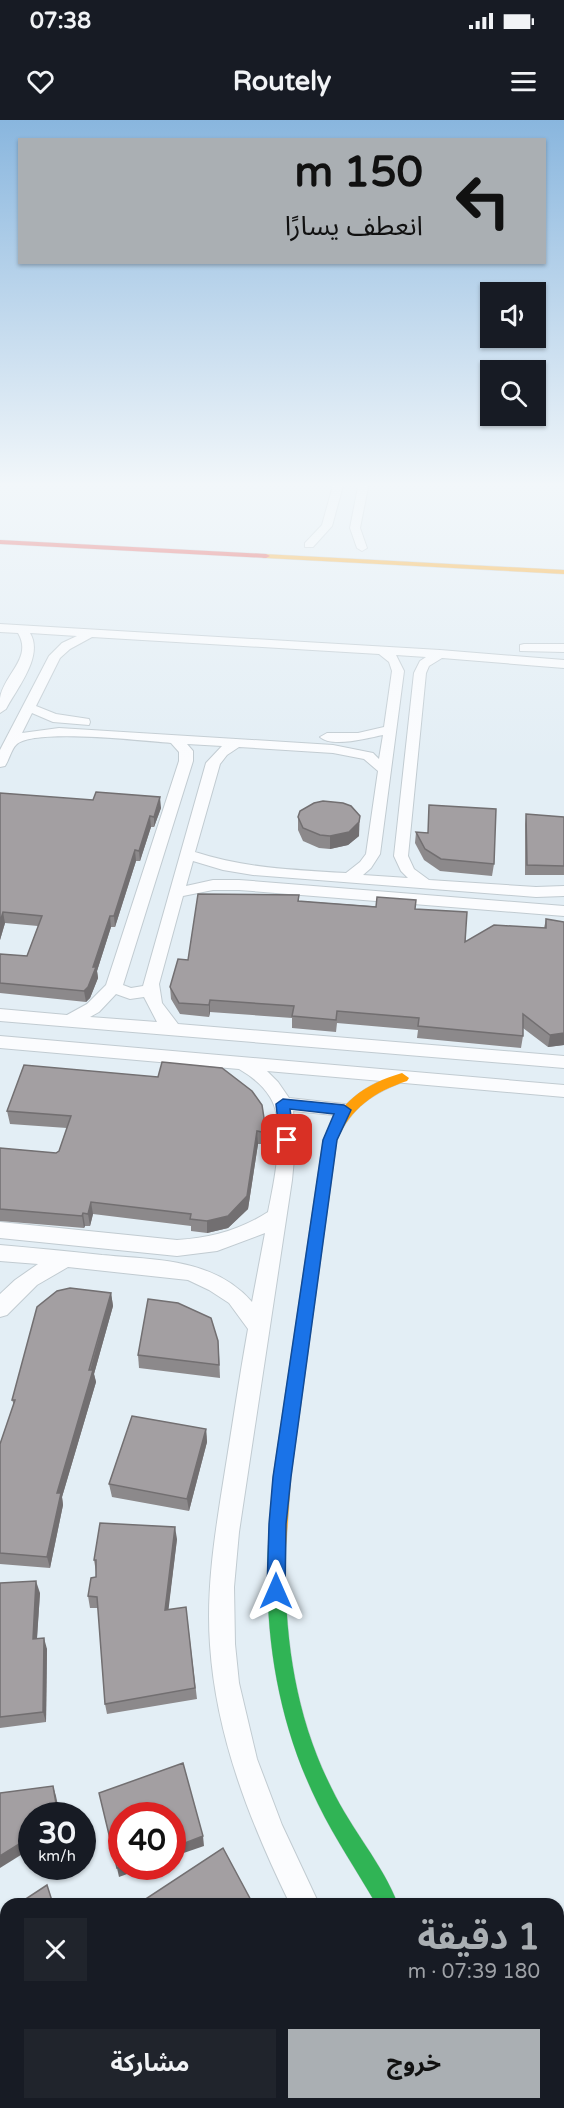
<!DOCTYPE html>
<html lang="ar">
<head>
<meta charset="utf-8">
<style>
	body { margin:0; font-family:"Varela Round","Noto Sans Arabic",sans-serif; background:#20242c; color:#f1f3f6; direction:rtl; height:100vh; display:flex; flex-direction:column; font-size:22px; white-space:nowrap }
	* { box-sizing:border-box; margin:0 }
	p { font-size:20px; color:#9ea1a6 }
	.icon { flex:none; width:33px; height:33px; fill:none; stroke:currentColor; stroke-width:2; stroke-linecap:round; stroke-linejoin:round }
	.map { position:relative; flex:1; overflow:hidden; direction:ltr }
	.details { position:absolute; left:0px; top:1778px; width:564px; height:212px; display:flex; flex-direction:column; background:#171b24; border-radius:18px 18px 0 0; box-shadow:0 2px 4px #0004; direction:rtl }
	.details>* { flex:none }
	.hud { position:absolute; left:18px; top:18px; width:528px; height:126px; border-radius:0px; box-shadow:0 2px 4px #0004; direction:rtl; background:#aaafb3; color:#111; overflow:hidden }
	.tools { position:absolute; left:480px; top:162px; display:grid; gap:12px }
	.tools a { display:grid; place-items:center; width:66px; height:66px; border-radius:0px; background:#171b24; box-shadow:0 2px 4px #0004; font-size:30px }
	.speed { position:absolute; left:18px; top:1682px; display:flex; gap:12px; font-size:30px; font-weight:700; text-align:center }
	.speed>* { display:grid; place-content:center; width:78px; height:78px; border-radius:50%; background:#171b24; box-shadow:0 2px 4px #0004; line-height:1 }
	.speed small { font-size:15px; font-weight:400 }
	.speed .limit { border:9px solid #d22; background:#fff; color:#111 }
	.pin { position:absolute; display:grid; place-items:center; width:51px; height:51px; color:#fff; margin:-26px; border-radius:12px; box-shadow:0 3px 9px #0006 }
	.me { position:absolute; width:66px; margin:-33px; rotate:0deg; stroke-linejoin:round; filter:drop-shadow(0 0 4px #0008) }
	.turn { display:flex; align-items:center; gap:21px; height:126px; padding:0 24px; font-size:27px }
	.turn .icon { width:78px; height:78px; stroke-width:2.5 }
	.turn b { display:block; font-size:42px; line-height:51px }
	.round { display:grid; place-items:center; flex:none; width:63px; height:63px; border-radius:0px; background:#20242c }
	.overview { display:flex; align-items:center; justify-content:space-between; height:102px; padding:0 24px }
	h1 { font-size:36px; font-weight:700; line-height:45px; color:#aaafb3 }
	.cta { display:flex; gap:12px; margin-top:auto; padding:12px 24px }
	.cta a { flex:1; height:69px; border-radius:0px; background:#aaafb3; color:#111; font-size:24px; font-weight:700; line-height:69px; text-align:center }
	.cta a+a { background:#20242c; color:#f1f3f6 }
	.status { display:flex; justify-content:space-between; align-items:center; height:42px; padding:0 30px; background:#171b24; direction:ltr }
	.status svg { height:16px; fill:currentColor }
	header { display:flex; justify-content:space-between; align-items:center; height:78px; padding:0 24px; background:#171b24; font-size:27px; font-weight:700 }
	.map>svg:first-child { display:block }
	.lines { fill:none; stroke-linecap:round; stroke-linejoin:round }
	.street-casing { stroke:#c1cbd1; stroke-width:2 }
	.fast-casing { stroke:#c1cbd1; stroke-width:1 }
	.slow-casing { stroke:#c1cbd1; stroke-width:1 }
	.jam-casing { stroke:#c1cbd1; stroke-width:1 }
	.street { fill:#fbfcfe; fill-rule:evenodd }
	.fast { fill:#30b455; fill-rule:evenodd }
	.slow { fill:#ff9f0a; fill-rule:evenodd }
	.jam { fill:#e5322d; fill-rule:evenodd }
	.wall { fill:#8c898b }
	.shaded-wall { fill:#726f71 }
	.building { fill:#a39fa2; stroke:#726f71; stroke-width:1.5 }
	.route { fill:#1a73e8; stroke:#114b97; stroke-width:1.5 }
</style>
</head>
<body>
<div class="status"><b>07:38</b><svg viewBox="0 0 49 12"><path d="M0 12V9h3v3zM5 12V6h3v6zM10 12V3h3v9zM15 12V0h3v12zM26 1h20v11H26zM47 4h2v5h-2z"/></svg></div>
<header><svg class="icon" aria-label="menu" viewBox="0 0 24 24"><path d="M4 6h16M4 12h16M4 18h16"/></svg>Routely<svg class="icon" aria-label="heart" viewBox="0 0 24 24"><path d="M12 20l-8-8c-3-5 5-10 8-4 3-6 11-1 8 4z"/></svg></header>
<div class="map">
<svg width="564" height="1988" viewBox="0 0 564 1988">
	<rect width="100%" height="100%" fill="#e3eef5"/>
	<g class="lines">
		<g class="street-casing">
			<g id="street">
				<path d="M334,362H344L332,406L313,427H305V423L322,405Z"/>
				<path d="M359,362H369L360,408L367,428L362,431L357,428L350,408Z"/>
				<path d="M0,504L440,530L564,540V548L442,538L429,546L426,553L408,736L414,749L429,760L536,767L564,766V776L536,777L253,755L223,750L193,741L186,766L213,760H239L564,786V796L239,770H213L183,776L159,864L162,883L178,904L564,936V948L0,901V889L67,895L87,884L106,865L179,641V632L171,623C144,621 32,608 16,625C11,630 9,640 5,646L0,647V630L49,536L62,523L77,516L30,513C44,536 17,568 6,589L0,593C0,588 0,583 0,578C4,554 33,538 18,513L0,512ZM92,517L379,534L389,542L392,551L384,607L358,613H327L320,617C332,628 368,618 383,615L379,639L373,633L333,625L59,608L22,613L32,593L53,602L89,605L90,602L89,599L56,594L36,586L60,538L70,529ZM396,535L426,537L420,541L414,553L394,736L401,751L408,758L363,755L371,748L380,734L404,551ZM187,624L222,626L206,643L143,866L131,868L123,865L193,641V631ZM239,627L333,633L364,639L378,651L366,734L360,742L346,753C294,750 244,748 195,732L220,644L227,635ZM116,874L130,879L144,877L157,902L90,897L99,892Z"/>
				<path d="M524,524H564V532L520,531V525Z"/>
				<path d="M0,916L564,965V977L267,951L278,962L289,978L344,984L350,985L353,990L350,995L344,996L293,991L296,1018L292,1060L239,1412L234,1467L235,1524L239,1563L257,1639L282,1705L319,1784H290C250,1702 216,1616 210,1525C206,1468 215,1413 224,1357C232,1308 239,1259 248,1209L229,1183L209,1170L188,1160L68,1147L37,1165L7,1195L0,1197V1174L15,1160L38,1144L0,1141V1125C34,1128 68,1131 102,1135C155,1140 214,1138 252,1182L265,1113L217,1131L177,1136L0,1118V1102L177,1120C211,1118 240,1110 268,1092C274,1063 287,1003 270,977C263,965 251,956 239,949L0,928Z"/>
				<path d="M412,1983H470L468,1988H414Z"/>
				<path d="M509,1983H540L542,1988H511Z"/>
			</g>
		</g>
		<g class="fast-casing">
			<path id="fast" d="M277,1418L283,1420L286,1426C283,1510 294,1594 332,1669C351,1709 382,1743 398,1784H376C357,1751 335,1719 318,1684C278,1603 264,1516 268,1426L271,1420Z"/>
		</g>
		<g class="slow-casing">
			<g id="slow">
				<path d="M263,434L564,450V454L266,438H263Z"/>
				<path d="M402,953L409,958L407,961C374,972 351,988 337,1020L291,1357L286,1426L283,1432L277,1434L271,1432L268,1426L273,1357L323,1020C339,983 364,964 402,953Z"/>
			</g>
		</g>
		<g class="jam-casing">
			<path id="jam" d="M0,420L266,434L270,436L266,438L0,424Z"/>
		</g>
		<use href="#street" class="street"/>
		<use href="#fast" class="fast"/>
		<use href="#slow" class="slow"/>
		<use href="#jam" class="jam"/>
	</g>
	<g class="wall">
		<path d="M0,673L161,688L154,707H151L140,741H136L115,807H111L97,851L98,858L90,878L86,882L0,873V834L27,836L38,806L5,803L0,820Z"/>
		<path d="M526,694L564,697V755H525V704Z"/>
		<path d="M360,696L359,716L348,725L330,729L319,728L303,721L298,710V697Z"/>
		<path d="M416,712L494,744L492,756L440,751L424,740L415,723Z"/>
		<path d="M299,775V781L415,789L465,822L544,808L546,799L564,925L548,927L523,908V916L521,928L417,918L418,910L337,903L336,912L292,908V898L210,892L209,897L180,894L171,879L170,867L188,840Z"/>
		<path d="M7,991L265,1010L262,1024H258L248,1089L228,1108L207,1113L191,1111V1106L93,1094L90,1106H85L84,1108L0,1101V1028L56,1033L59,1031L67,1008L10,1004Z"/>
		<path d="M111,1173L113,1186L94,1254L96,1262L62,1377L63,1385L50,1448L0,1444V1324L14,1285L12,1280Z"/>
		<path d="M219,1234L220,1258L139,1248L138,1235Z"/>
		<path d="M206,1309L207,1322L189,1391L112,1377L109,1364Z"/>
		<path d="M177,1419L168,1490L186,1487L197,1579L107,1594L105,1584L98,1488H90L88,1476L96,1457V1452L94,1440Z"/>
		<path d="M0,1463L40,1473L37,1519L47,1529L46,1602L0,1608Z"/>
	</g>
	<g class="shaded-wall">
		<path d="M160,677L161,688L154,707V697Z"/>
		<path d="M150,696L151,707L140,741L139,731Z"/>
		<path d="M359,702V716L348,725L330,729V716Z"/>
		<path d="M135,730L136,741L115,807L114,796Z"/>
		<path d="M3,792L5,803L0,820V802Z"/>
		<path d="M110,796L111,807L97,851L98,858L90,878L86,882L84,871L93,847Z"/>
		<path d="M210,880V892L209,897V885Z"/>
		<path d="M564,913V925L548,927L550,915Z"/>
		<path d="M264,998L265,1010L262,1024V1012Z"/>
		<path d="M257,1011L258,1024L248,1089L228,1108L207,1113V1101Z"/>
		<path d="M91,1082L93,1094L90,1106L88,1094Z"/>
		<path d="M83,1093L85,1106L84,1108L82,1096Z"/>
		<path d="M111,1173L113,1186L94,1254L96,1262L62,1377L63,1385L50,1448L47,1437L57,1373Z"/>
		<path d="M206,1309L207,1322L189,1391L187,1379Z"/>
		<path d="M175,1407L177,1419L167,1502L165,1490Z"/>
		<path d="M36,1461L40,1473L36,1531L33,1519Z"/>
		<path d="M44,1518L47,1529L46,1602L43,1592Z"/>
		<path d="M53,1666L56,1676L60,1695H58Z"/>
		<path d="M32,1716V1728L0,1748V1736Z"/>
		<path d="M203,1716L204,1726L172,1737V1728Z"/>
		<path d="M123,1746H149L119,1757L117,1748Z"/>
		<path d="M5,1882L6,1884V1892L2,1895L0,1893V1886Z"/>
		<path d="M58,1983H69L62,1988H51Z"/>
	</g>
	<g class="building">
		<path d="M96,672L160,677L154,697L150,696L139,731L135,730L114,796H110L93,847H96L88,867L84,871L0,863V834L27,836L42,796L3,792L0,802V673L93,680Z"/>
		<path d="M323,681L343,683L351,686L360,696L359,702L349,712L330,716L320,715L303,708L298,697L300,691L314,683Z"/>
		<path d="M429,685L496,689L494,744L441,739L425,729L416,712L428,713Z"/>
		<path d="M526,694L564,697V746L527,745Z"/>
		<path d="M198,774L299,775L298,781L376,787L377,777L416,780L415,789L467,792L465,822L494,805L546,808V799L564,802V913L550,915L523,894V916L418,906L419,898L337,891L336,900L292,896L294,886L210,880L209,885L179,883L170,867L178,839L188,840Z"/>
		<path d="M162,942L222,948L252,971L262,985L264,998L262,1012L257,1011L247,1076L228,1096L207,1101L190,1099L191,1094L91,1082L88,1094L83,1093L82,1096L0,1089V1028L56,1033L59,1031L71,996L7,991L24,945L158,957Z"/>
		<path d="M70,1168L111,1173L89,1250H93L57,1373H61L47,1437L0,1433V1324L15,1280H12L37,1187L57,1171Z"/>
		<path d="M148,1179L178,1183L211,1198L218,1221L219,1245L138,1235Z"/>
		<path d="M132,1296L206,1309L187,1379L109,1364Z"/>
		<path d="M100,1403L175,1407L165,1490L186,1487L195,1568L105,1584L97,1477L88,1476L91,1458L96,1457V1440H94Z"/>
		<path d="M36,1461L33,1519L44,1518L43,1592L0,1597V1463Z"/>
		<path d="M183,1643L203,1716L172,1728V1695H122V1746H123L117,1748L99,1673Z"/>
		<path d="M53,1666L58,1695H32V1716L0,1736V1673Z"/>
		<path d="M223,1728L253,1784H138Z"/>
		<path d="M47,1765L53,1784H18Z"/>
		<path d="M6,1791V1885L5,1882L0,1886V1795Z"/>
		<path d="M47,1983H58L51,1988H49Z"/>
		<path d="M282,1983H374L377,1988H276Z"/>
	</g>
	<linearGradient id="sky" x2="0" y2="1"><stop stop-color="#89b6de"/><stop offset="0.57" stop-color="#f2f7fa"/><stop offset="1" stop-color="#f2f7fa" stop-opacity="0"/></linearGradient>
	<rect width="564" height="640" fill="url(#sky)"/>
	<path class="route" d="M283,979L344,985L351,990L337,1020L291,1357L286,1404L285,1471L282,1477L276,1479L269,1477L267,1471L269,1404L273,1357L323,1020L334,994L290,989L294,1020L287,1025L280,1020L276,984Z"/>
</svg>
<div class="tools">
<a><svg class="icon" aria-label="sound" viewBox="0 0 24 24"><path d="M4 9h4l5-4v14l-5-4H4zM17 9q2 3 0 6"/></svg></a>
<a><svg class="icon" aria-label="search" viewBox="0 0 24 24"><circle cx="10" cy="10" r="6"/><path d="M15 15l6 6"/></svg></a>
</div>
<div class="speed"><div>30<small>km/h</small></div><div class="limit">40</div></div>
<div class="pin" style="left:287px;top:1020px;background:#d93025"><svg class="icon" aria-label="arrive" viewBox="0 0 24 24"><path d="M6 21V4h12l-3 4 3 4H6"/></svg></div>
<svg class="me" style="left:276px;top:1471px" viewBox="-20 -20 40 40"><path d="M0-17L14 15 0 8-14 15z" fill="#1a73e8" stroke="#fff" stroke-width="4"/></svg>
<div class="hud">
<div class="turn"><svg class="icon" aria-label="left" viewBox="0 0 24 24"><path d="M17 20v-9H6M10 6l-5 5 5 5"/></svg><div><b>150 m</b>انعطف يسارًا</div></div>
</div>
<section class="details">
<div class="overview"><div><h1>1 دقيقة</h1><p>180 m · 07:39</p></div><a class="round"><svg class="icon" aria-label="close" viewBox="0 0 24 24"><path d="M6 6l12 12M18 6L6 18"/></svg></a></div>
<div class="cta"><a>خروج</a><a>مشاركة</a></div>
</section>
</div>
</body>
</html>
